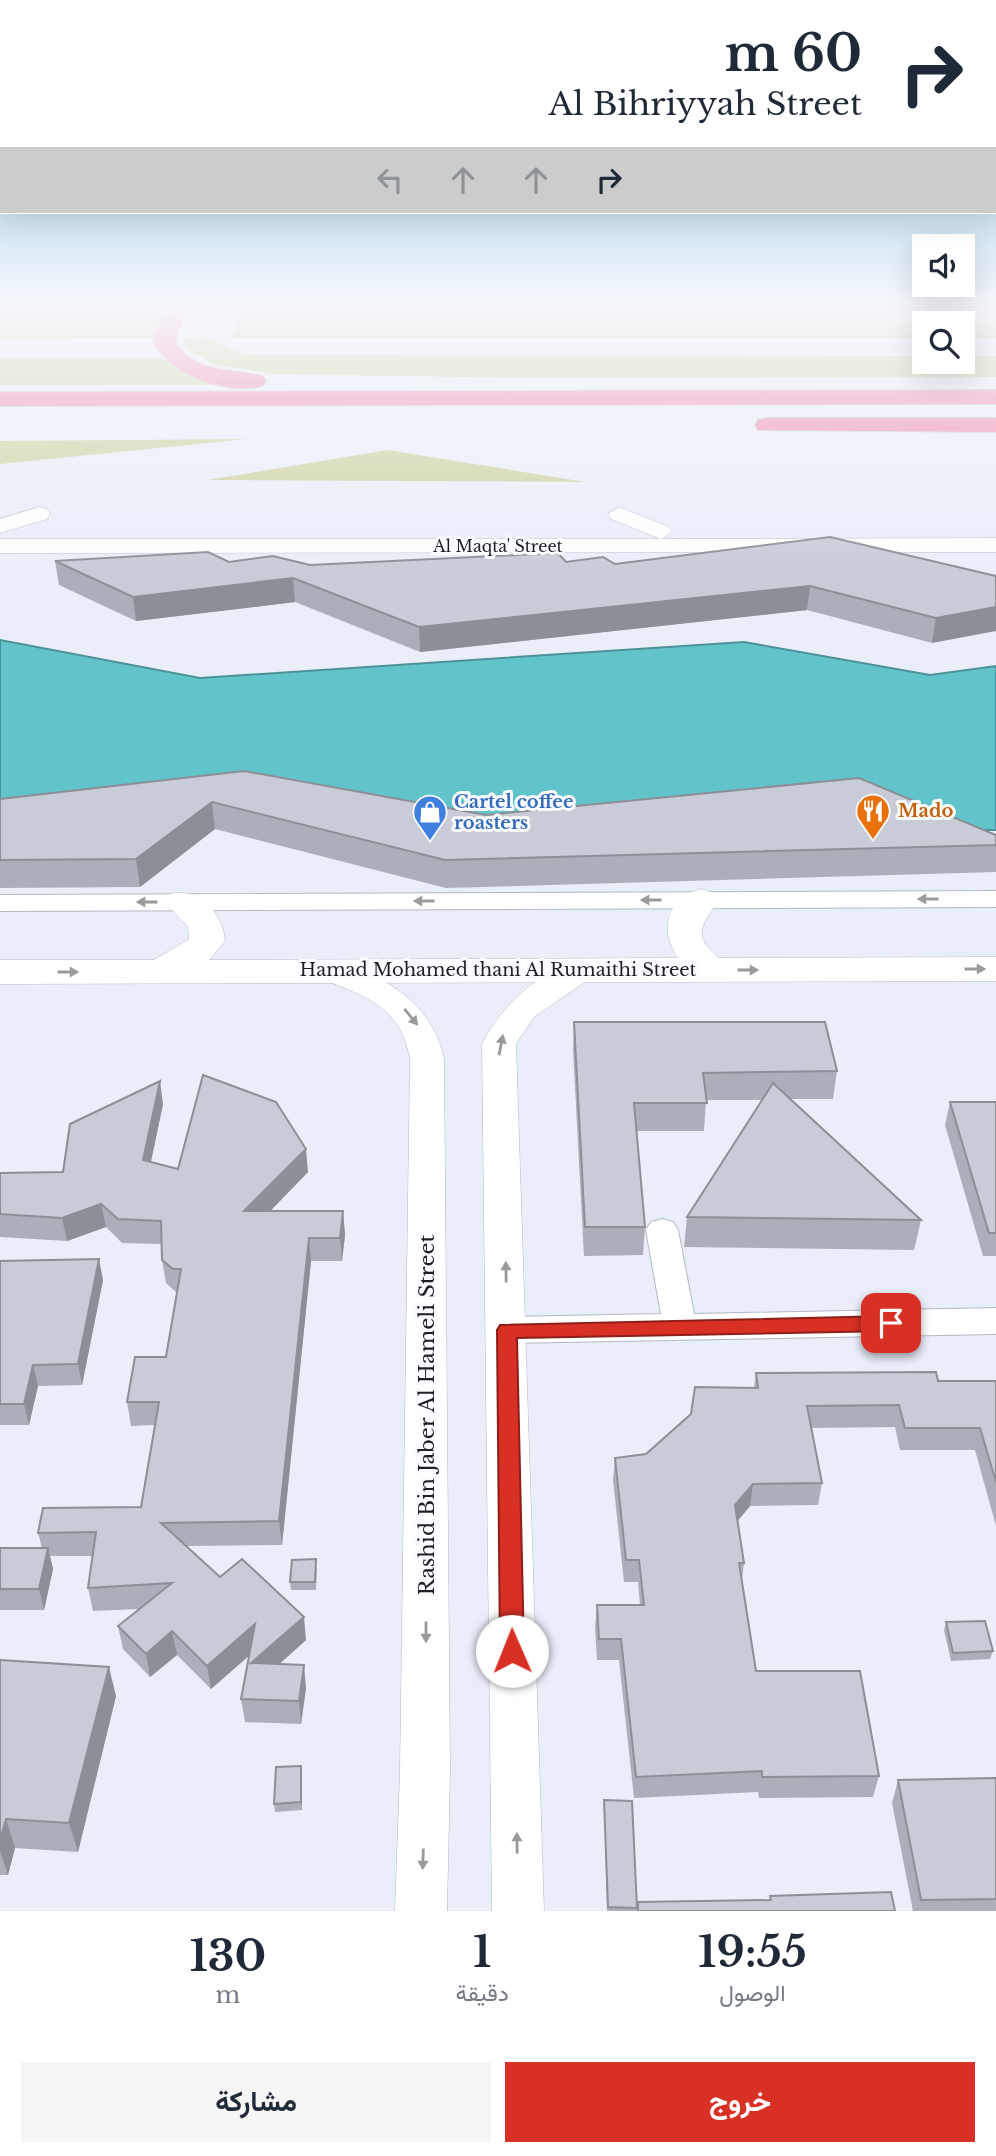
<!DOCTYPE html>
<html lang="ar">
<head>
<meta charset="utf-8">
<style>
	body { margin:0; font-family:"Libre Baskerville",Vazirmatn,serif; background:#f6f6f7; color:#1f2937; direction:rtl; height:100vh; display:flex; flex-direction:column; font-size:26px; white-space:nowrap }
	* { box-sizing:border-box; margin:0 }
	p { font-size:23px; color:#747a83 }
	.icon { flex:none; width:38px; height:38px; fill:none; stroke:currentColor; stroke-width:2; stroke-linecap:round; stroke-linejoin:round }
	.map { position:relative; height:1911px; overflow:hidden; direction:ltr }
	.side { display:flex; flex-direction:column; background:#fff; flex:1 }
	.side>* { flex:none }
	.banner { position:absolute; left:0px; top:0px; width:998px; height:214px; box-shadow:0 7px 28px #0002; direction:rtl; background:#fff; color:#1f2937; overflow:hidden }
	.controls { position:absolute; left:912px; top:234px; display:grid; gap:14px }
	.controls a { display:grid; place-items:center; width:63px; height:63px; border-radius:0px; background:#fff; box-shadow:0 7px 28px #0002; font-size:35px }
	.pin { position:absolute; display:grid; place-items:center; width:60px; height:60px; color:#fff; margin:-30px; border-radius:14px; box-shadow:0 4px 10px #0006 }
	.me { position:absolute; width:77px; margin:-38px; rotate:359deg; stroke-linejoin:round; filter:drop-shadow(0 0 5px #0008) }
	.turn { display:flex; align-items:center; gap:24px; height:147px; padding:0 21px; font-size:32px }
	.turn .icon { width:91px; height:91px; stroke-width:2.5 }
	.turn b { display:block; font-size:49px; line-height:60px }
	.lanes { display:flex; align-items:center; height:66px; padding:0 21px; background:#0003; justify-content:center; gap:35px; direction:ltr }
	.lanes .off { opacity:.35 }
	.eta { display:flex; justify-content:space-evenly; align-items:center; height:119px; text-align:center }
	.eta b { font-size:42px; font-weight:700; line-height:49px }
	.primary-button { display:flex; gap:14px; margin-top:auto; padding:14px 21px }
	.primary-button a { flex:1; height:80px; border-radius:0px; background:#d93025; color:#fff; font-size:28px; font-weight:700; line-height:80px; text-align:center }
	.primary-button a+a { background:#f6f6f7; color:#1f2937 }
	.map>svg:first-child { display:block }
	.green { fill:#cbd19b }
	.water { fill:#61c4cb; stroke:#4d9299; stroke-width:2 }
	.lines { fill:none; stroke-linecap:round; stroke-linejoin:round }
	.minor-casing { stroke:#b5b8c4; stroke-width:2 }
	.tertiary-casing { stroke:#b5b8c4; stroke-width:1 }
	.secondary-casing { stroke:#b5b8c4; stroke-width:1 }
	.motorway-casing { stroke:#cececf; stroke-width:2 }
	.minor { fill:#fff; fill-rule:evenodd }
	.tertiary { fill:#fff; fill-rule:evenodd }
	.secondary { fill:#fff; fill-rule:evenodd }
	.motorway { fill:#f081a8; fill-rule:evenodd }
	.wall { fill:#acafb9 }
	.shaded-wall { fill:#8c8f96 }
	.building { fill:#c8ccd7; stroke:#8c8f96; stroke-width:2 }
	.oneway { fill:#9a9a9c }
	.route { fill:#d93025; stroke:#8d1f18; stroke-width:2 }
	.labels { text-anchor:middle; stroke-width:6; stroke-linejoin:round; paint-order:stroke }
	.far-street-label { font-size:16px; fill:#1e1f23; stroke:#fafbfe }
	.shop-label { font-size:18px; font-weight:bold; fill:#366cbe; stroke:#fafbfe; text-anchor:start }
	.food-label { font-size:18px; font-weight:bold; fill:#c56008; stroke:#fafbfe; text-anchor:start }
	.street-label { font-size:18px; fill:#1e1f23; stroke:#fafbfe }
	.near-street-label { font-size:21px; fill:#1e1f23; stroke:#fafbfe }
</style>
</head>
<body>
<div class="map">
<svg width="996" height="1911" viewBox="0 0 996 1911">
	<rect width="100%" height="100%" fill="#eaeef9"/>
	<g class="green">
		<path d="M0,306H169L153,338L0,339Z"/>
		<path d="M244,306H996V338H963L962,324H924V338H231Z"/>
		<path d="M207,337L241,354L271,355L924,356V362H962L963,356H996V377L521,378L273,374L213,364L188,349L183,338Z"/>
		<path d="M0,358H166L237,382L267,385H0Z"/>
		<path d="M247,439L0,464V441Z"/>
		<path d="M388,450L585,482L207,480Z"/>
	</g>
	<path class="water" d="M0,640L200,678L744,642L930,675L996,666V830L500,829L0,813Z"/>
	<g class="lines">
		<g class="minor-casing">
			<g id="minor">
				<path d="M996,891V907L0,911V895Z"/>
				<path d="M662,1219L673,1222L678,1230L694,1314L996,1308V1334L507,1343L495,1339L490,1330L495,1321L507,1317L661,1314L646,1230L651,1222Z"/>
			</g>
		</g>
		<g class="tertiary-casing">
			<g id="tertiary">
				<path d="M39,507L47,509L50,514L47,519L0,533V519Z"/>
				<path d="M619,507L669,527L672,532L661,539L996,538V552L0,553V539H661L611,519L608,514Z"/>
				<path d="M581,960L592,963L597,970L592,977L534,1017L516,1044L544,1911H492L482,1044C501,1006 539,971 581,960Z"/>
				<path d="M332,962C386,976 432,1002 444,1059L450,1771L447,1911H395L400,1771L410,1059C401,1007 366,996 321,979L316,972L321,965Z"/>
			</g>
		</g>
		<g class="secondary-casing">
			<path id="secondary" d="M701,889L713,893L719,900C702,925 691,935 719,958L996,957V981L0,984V960H154L189,939L188,927L165,902L170,894C200,887 223,913 225,941L209,960L678,958C659,931 666,898 701,889Z"/>
		</g>
		<g class="motorway-casing">
			<g id="motorway">
				<path d="M167,306H187L175,341C193,374 232,368 263,376L266,381L263,386C225,395 171,376 153,341Z"/>
				<path d="M996,390V404L0,406V392Z"/>
				<path d="M767,418H996V432L758,430L755,425L758,420Z"/>
			</g>
		</g>
		<use href="#minor" class="minor"/>
		<use href="#tertiary" class="tertiary"/>
		<use href="#secondary" class="secondary"/>
		<use href="#motorway" class="motorway"/>
	</g>
	<g class="wall">
		<path d="M55,561L229,562L310,565L566,562L996,576L932,643L807,610L420,652L295,602L136,621L59,585Z"/>
		<path d="M244,771L486,815L996,835V872L446,888L215,829L140,887L0,888V799Z"/>
		<path d="M574,1022L837,1071L833,1099H791L921,1220L914,1250L684,1247L687,1217L762,1100H706L704,1131H636L645,1227L643,1255L584,1256L573,1050Z"/>
		<path d="M950,1102H996V1256H983L945,1125Z"/>
		<path d="M163,1104L151,1162L178,1169L308,1172L270,1211H343L345,1235L342,1261H311L282,1545L186,1546L220,1577L306,1640L279,1664L306,1688L301,1724L245,1722L241,1699L249,1655L211,1689L177,1655L150,1677L123,1649L118,1626L140,1609L93,1611L88,1588L92,1556H50L53,1569L44,1610H0V1548H42L38,1533L141,1507L155,1425L131,1426L127,1402L166,1357L177,1293L166,1283L162,1260V1244L122,1243L106,1227L67,1241L0,1237V1173L63,1172Z"/>
		<path d="M0,1261L103,1280L82,1385L38,1386L29,1425H0Z"/>
		<path d="M756,1373L938,1381H996V1526L975,1450H900L895,1427L811,1428L822,1483L818,1505L750,1506L738,1521L744,1563L742,1579L756,1671L879,1776L873,1797L759,1798L758,1792L634,1798L619,1660H597L595,1627L597,1605H640L638,1582H624L613,1480L615,1458L646,1454L754,1388Z"/>
		<path d="M317,1567L316,1590H291L290,1582Z"/>
		<path d="M946,1622L993,1651L990,1659L951,1661L944,1630Z"/>
		<path d="M0,1660L116,1696L78,1852L15,1848L8,1875H0Z"/>
		<path d="M302,1774V1810L275,1812L274,1804Z"/>
		<path d="M996,1778V1911H913L892,1803L898,1780Z"/>
		<path d="M604,1800L637,1907L770,1900V1896L895,1911H607Z"/>
	</g>
	<g class="shaded-wall">
		<path d="M293,578L295,602L136,621L133,597Z"/>
		<path d="M810,586L807,610L420,652L419,627Z"/>
		<path d="M996,607V631L932,643L936,618Z"/>
		<path d="M212,802L215,829L140,887L136,859Z"/>
		<path d="M160,1081L163,1104L146,1184L143,1160Z"/>
		<path d="M306,1149L308,1172L247,1235L244,1211Z"/>
		<path d="M101,1204L106,1227L67,1241L62,1218Z"/>
		<path d="M343,1211L345,1235L342,1261L340,1238Z"/>
		<path d="M309,1238L311,1261L282,1545L279,1521Z"/>
		<path d="M99,1259L103,1280L82,1385L78,1364Z"/>
		<path d="M33,1365L38,1386L29,1425L24,1404Z"/>
		<path d="M753,1484L750,1506L732,1527L735,1505Z"/>
		<path d="M48,1548L53,1569L44,1610L39,1589Z"/>
		<path d="M304,1617L306,1640L255,1686L251,1663Z"/>
		<path d="M255,1624L259,1647L211,1689L207,1666Z"/>
		<path d="M172,1631L177,1655L150,1677L146,1654Z"/>
		<path d="M304,1665L306,1688L301,1724L299,1701Z"/>
		<path d="M109,1667L116,1696L78,1852L69,1823Z"/>
		<path d="M301,1766L302,1774V1810L301,1802Z"/>
		<path d="M6,1819L15,1848L8,1875L0,1851V1840Z"/>
	</g>
	<g class="building">
		<path d="M830,537L996,576V607L936,618L810,586L419,627L293,578L133,597L55,561L208,552L229,562L273,556L310,565L558,553L566,562L603,557L615,564Z"/>
		<path d="M244,771L486,815L859,778L996,835V845L445,860L212,802L136,859L0,860V799Z"/>
		<path d="M574,1022H825L837,1071L703,1073L707,1103H634L645,1227H585Z"/>
		<path d="M203,1075L276,1102L306,1149L244,1211H343L340,1238H309L279,1521L161,1523L220,1577L242,1559L304,1617L251,1663L304,1665L299,1701L241,1699L255,1624L207,1666L172,1631L146,1654L118,1626L172,1583L88,1588L96,1532L38,1533L43,1508L141,1507L159,1402H127L135,1357H166L181,1269H173L162,1260L161,1221L118,1219L101,1204L62,1218L0,1214V1173L63,1172L70,1124L160,1081L143,1160L178,1169Z"/>
		<path d="M773,1083L921,1220L687,1217Z"/>
		<path d="M950,1102H996V1233H989Z"/>
		<path d="M99,1259L78,1364L33,1365L24,1404H0V1261Z"/>
		<path d="M936,1372L938,1381H996V1482L980,1428H905L899,1405L807,1406L822,1483L753,1484L735,1505L744,1563H739L756,1671H860L879,1776L762,1777V1771L636,1777L621,1639H599L597,1605H644L639,1560H626L615,1458L646,1454L691,1414L695,1387L758,1388L756,1373Z"/>
		<path d="M0,1548H48L39,1589H0Z"/>
		<path d="M316,1559L315,1582H290L292,1560Z"/>
		<path d="M985,1621L993,1651L953,1653L946,1622Z"/>
		<path d="M0,1660L109,1667L69,1823L6,1819L0,1840Z"/>
		<path d="M301,1766V1802L274,1804L276,1767Z"/>
		<path d="M996,1778V1899L921,1900L898,1780Z"/>
		<path d="M604,1800L632,1801L637,1908L608,1907Z"/>
		<path d="M891,1892L895,1911H638V1902L771,1900L770,1896Z"/>
	</g>
	<defs><path id="oneway-solid" d="M-6-.8H1V-3.2L6.5 0L1 3.2V.8H-6Z" transform="scale(1.75)"/></defs>
	<g class="oneway">
		<use href="#oneway-solid" transform="translate(928 899) rotate(180)"/>
		<use href="#oneway-solid" transform="translate(651 900) rotate(180)"/>
		<use href="#oneway-solid" transform="translate(424 901) rotate(180)"/>
		<use href="#oneway-solid" transform="translate(147 902) rotate(180)"/>
		<use href="#oneway-solid" transform="translate(975 969)"/>
		<use href="#oneway-solid" transform="translate(748 970)"/>
		<use href="#oneway-solid" transform="translate(68 972)"/>
		<use href="#oneway-solid" transform="translate(411 1017) rotate(51)"/>
		<use href="#oneway-solid" transform="translate(501 1045) rotate(-79)"/>
		<use href="#oneway-solid" transform="translate(506 1272) rotate(-91)"/>
		<use href="#oneway-solid" transform="translate(426 1632) rotate(90)"/>
		<use href="#oneway-solid" transform="translate(517 1843) rotate(-91)"/>
		<use href="#oneway-solid" transform="translate(423 1859) rotate(92)"/>
	</g>
	<linearGradient id="sky" x2="0" y2="1"><stop stop-color="#72badc"/><stop offset="0.53" stop-color="#f6f7fc"/><stop offset="1" stop-color="#f6f7fc" stop-opacity="0"/></linearGradient>
	<rect width="996" height="573" fill="url(#sky)"/>
	<path class="route" d="M891,1316L898,1318L901,1323L898,1329L891,1331L517,1338L524,1651L521,1659L512,1662L504,1659L500,1651L497,1330L500,1325Z"/>
	<defs>
		<g id="restaurant-pin" transform="scale(1.75)"><path d="M0 17L-7.5 6A9.5 9.5 0 1 1 7.5 6Z" fill="#e8710a" stroke="#fafbfe"/><path d="M-5-6h1v4h1v-4h1v4h1v-4h1v5L-1.5 .5V6h-2V.5L-5-1ZM5-6V6H3V1.5H1.5Q1.5-4 5-6Z" fill="#fff"/></g>
		<g id="shop-pin" transform="scale(1.75)"><path d="M0 17L-7.5 6A9.5 9.5 0 1 1 7.5 6Z" fill="#3f7fe0" stroke="#fafbfe"/><path d="M-5-2.5h2.3a2.7 3.5 0 0 1 5.4 0H5L5.5 6h-11ZM-1.5-2.5h3a1.5 2.3 0 0 0-3 0Z" fill="#fff"/></g>
	</defs>
	<g fill-rule="evenodd">
		<use href="#restaurant-pin" x="873" y="811"/>
		<use href="#shop-pin" x="430" y="812"/>
	</g>
	<g class="labels">
		<g class="far-street-label">
			<text x="498" y="552">Al Maqta' Street</text>
		</g>
		<g class="shop-label">
			<text x="454" y="808">Cartel coffee<tspan x="454" dy="21">roasters</tspan></text>
		</g>
		<g class="food-label">
			<text x="898" y="817">Mado</text>
		</g>
		<g class="street-label">
			<text x="498" y="976">Hamad Mohamed thani Al Rumaithi Street</text>
		</g>
		<g class="near-street-label">
			<text transform="translate(427 1415) rotate(-90)" y="7">Rashid Bin Jaber Al Hameli Street</text>
		</g>
	</g>
</svg>
<div class="controls">
<a><svg class="icon" aria-label="sound" viewBox="0 0 24 24"><path d="M4 9h4l5-4v14l-5-4H4zM17 9q2 3 0 6"/></svg></a>
<a><svg class="icon" aria-label="search" viewBox="0 0 24 24"><circle cx="10" cy="10" r="6"/><path d="M15 15l6 6"/></svg></a>
</div>
<div class="pin" style="left:891px;top:1323px;background:#d93025"><svg class="icon" aria-label="arrive" viewBox="0 0 24 24"><path d="M6 21V4h12l-3 4 3 4H6"/></svg></div>
<svg class="me" style="left:512px;top:1651px" viewBox="-20 -20 40 40"><circle r="19" fill="#fff"/><path d="M0-13L10 11 0 6-10 11z" fill="#d93025"/></svg>
<div class="banner">
<div class="turn"><svg class="icon" aria-label="right" viewBox="0 0 24 24"><path d="M7 20v-9h11M14 6l5 5-5 5"/></svg><div><b>60 m</b>Al Bihriyyah Street</div></div>
<div class="lanes"><svg class="icon off" aria-label="left" viewBox="0 0 24 24"><path d="M17 20v-9H6M10 6l-5 5 5 5"/></svg><svg class="icon off" aria-label="ahead" viewBox="0 0 24 24"><path d="M12 20V5M6 11l6-6 6 6"/></svg><svg class="icon off" aria-label="ahead" viewBox="0 0 24 24"><path d="M12 20V5M6 11l6-6 6 6"/></svg><svg class="icon" aria-label="right" viewBox="0 0 24 24"><path d="M7 20v-9h11M14 6l5 5-5 5"/></svg></div>
</div>
</div>
<section class="side">
<div class="eta">
<div><b>19:55</b><p>الوصول</p></div>
<div><b>1</b><p>دقيقة</p></div>
<div><b>130</b><p>m</p></div>
</div>
<div class="primary-button"><a>خروج</a><a>مشاركة</a></div>
</section>
</body>
</html>
